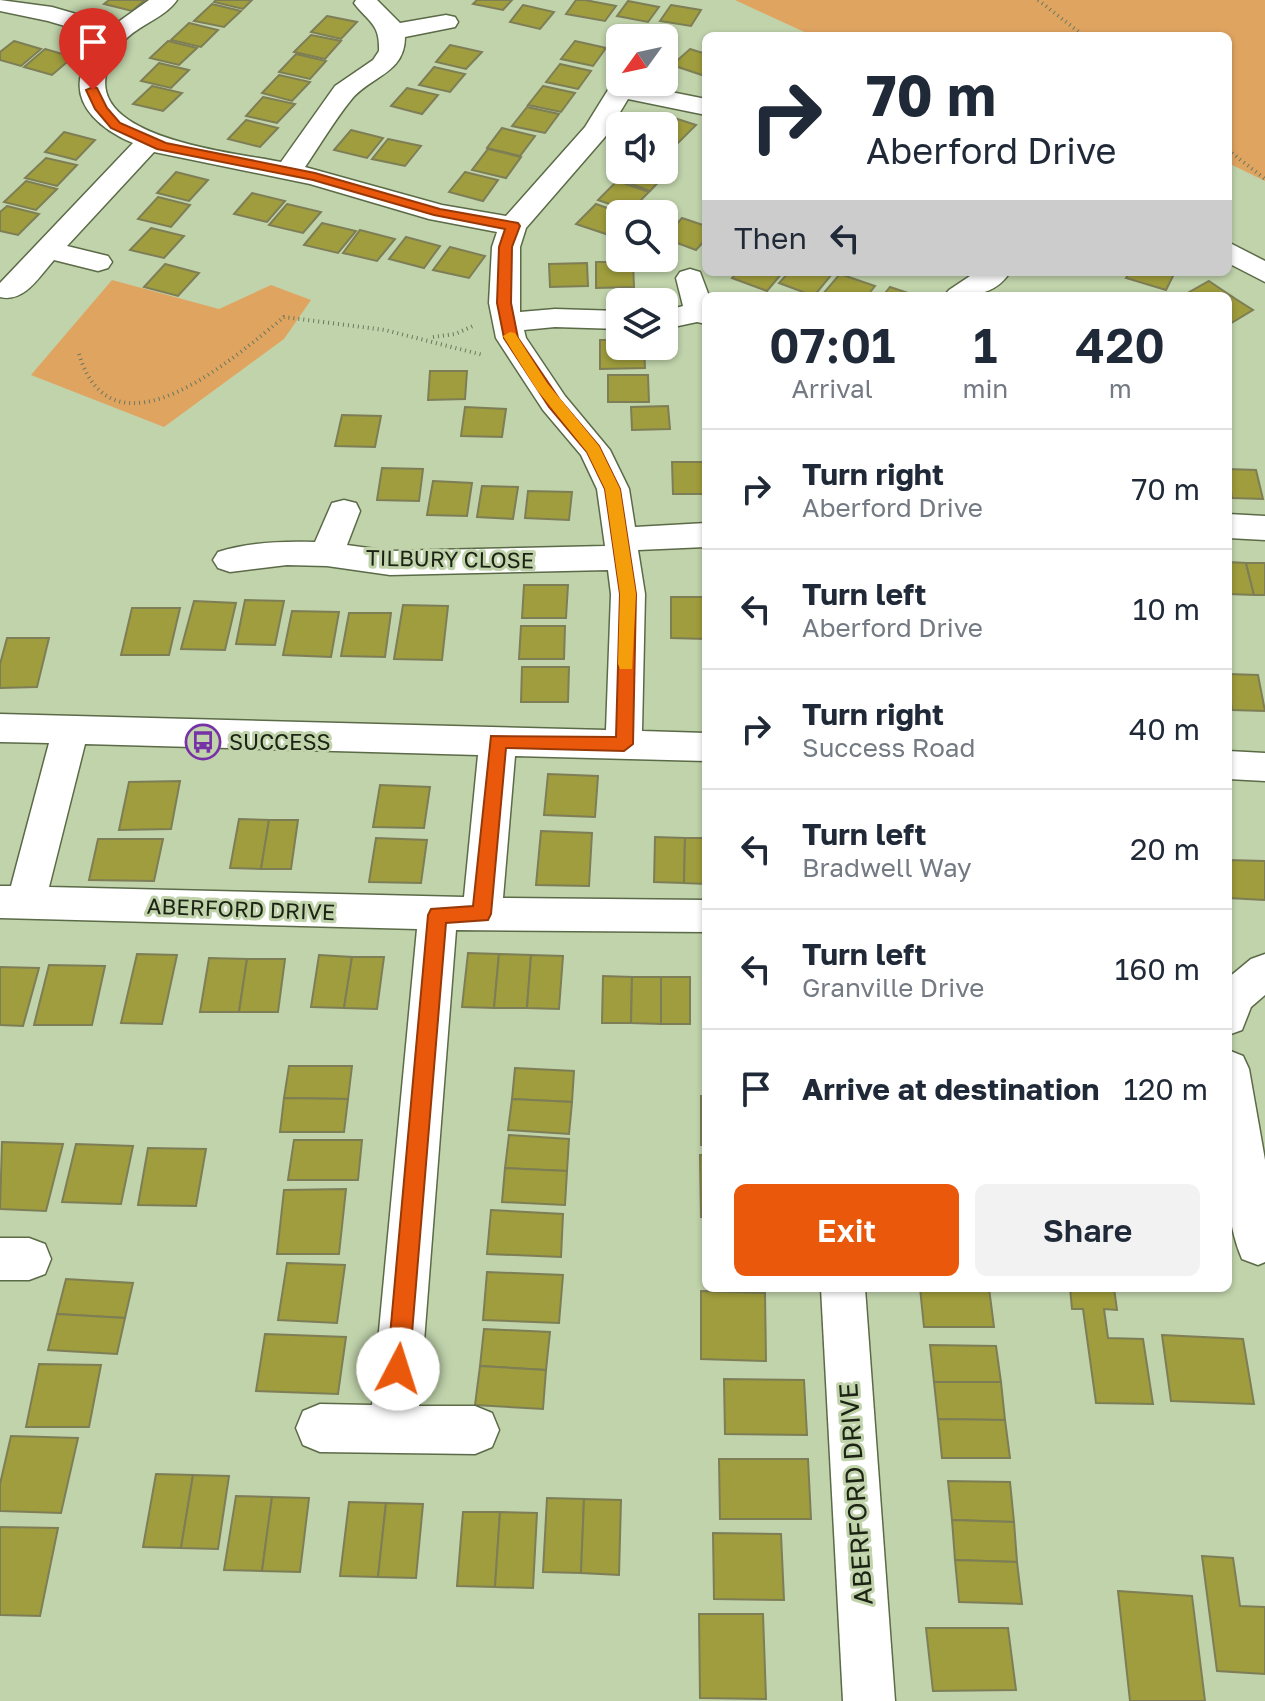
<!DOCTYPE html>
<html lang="en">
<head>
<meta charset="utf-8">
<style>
	body { margin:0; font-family:"Golos Text",sans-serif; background:#f2f2f3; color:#1f2937; height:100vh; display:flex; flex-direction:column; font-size:30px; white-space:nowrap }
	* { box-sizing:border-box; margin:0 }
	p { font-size:26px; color:#747a83 }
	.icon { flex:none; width:44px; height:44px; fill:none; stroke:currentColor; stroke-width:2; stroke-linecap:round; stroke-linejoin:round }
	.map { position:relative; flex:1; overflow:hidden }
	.panel { position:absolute; left:702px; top:292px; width:530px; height:1000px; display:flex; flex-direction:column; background:#fff; border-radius:12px; box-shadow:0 2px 6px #0004 }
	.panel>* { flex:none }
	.banner { position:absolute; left:702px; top:32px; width:530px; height:244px; border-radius:12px; box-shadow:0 2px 6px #0004; background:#fff; color:#1f2937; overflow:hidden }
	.needle { width:52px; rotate:237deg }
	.fabs { position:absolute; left:606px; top:24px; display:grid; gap:16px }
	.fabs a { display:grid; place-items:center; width:72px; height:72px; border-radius:12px; background:#fff; box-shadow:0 2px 6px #0004; font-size:40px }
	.pin { position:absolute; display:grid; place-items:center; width:68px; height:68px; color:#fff; margin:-82px -34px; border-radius:50% 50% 50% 0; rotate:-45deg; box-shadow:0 0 8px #0007 }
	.pin .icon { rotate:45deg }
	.me { position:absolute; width:88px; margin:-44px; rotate:5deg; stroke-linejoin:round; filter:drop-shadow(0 0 6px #0008) }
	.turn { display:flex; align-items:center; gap:28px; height:168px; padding:0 32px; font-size:36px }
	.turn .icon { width:104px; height:104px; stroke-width:2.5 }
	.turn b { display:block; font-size:56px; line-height:68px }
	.then { display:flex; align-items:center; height:76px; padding:0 32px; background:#0003; gap:16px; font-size:30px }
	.eta { display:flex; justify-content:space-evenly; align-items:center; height:136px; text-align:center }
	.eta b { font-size:48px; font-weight:600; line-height:56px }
	.primary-button { display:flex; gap:16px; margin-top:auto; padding:16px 32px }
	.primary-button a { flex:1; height:92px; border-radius:12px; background:#ea580c; color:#fff; font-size:32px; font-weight:600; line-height:92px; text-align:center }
	.primary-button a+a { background:#f2f2f3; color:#1f2937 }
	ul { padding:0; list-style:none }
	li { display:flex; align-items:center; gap:24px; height:120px; padding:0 32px; border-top:2px solid #e0e1e3 }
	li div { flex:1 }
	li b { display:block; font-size:30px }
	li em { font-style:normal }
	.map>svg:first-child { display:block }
	.green { fill:#e0a461 }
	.building { fill:#9f9d3d; stroke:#7e7e56; stroke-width:2 }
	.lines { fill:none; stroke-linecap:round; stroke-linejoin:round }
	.minor-casing { stroke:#5b6a47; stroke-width:3 }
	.path { stroke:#6b785d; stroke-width:4; stroke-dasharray:1 4; stroke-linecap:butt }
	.minor { fill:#fff; fill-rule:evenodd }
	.route { fill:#ea580c; stroke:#983908; stroke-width:2 }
	.slow { fill:#f59e0b }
	.labels { text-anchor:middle; stroke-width:6; stroke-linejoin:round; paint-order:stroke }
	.street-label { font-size:22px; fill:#1c2314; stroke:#c0d3ab }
	.poi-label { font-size:22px; fill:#1c2314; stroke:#c0d3ab; text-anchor:start }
	.near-street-label { font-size:26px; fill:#1c2314; stroke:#c0d3ab }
</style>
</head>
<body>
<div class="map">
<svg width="1265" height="1701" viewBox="0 0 1265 1701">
	<rect width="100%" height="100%" fill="#c0d3ab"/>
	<g class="green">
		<path d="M735,0H1265V181L1228,163V36H813Z"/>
		<path d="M112,280L219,309L271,285L311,300L284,339L164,427L31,375Z"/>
	</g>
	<g class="building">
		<path d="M109,0H145L132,11L104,4Z"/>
		<path d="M216,0H252L243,9L214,2Z"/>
		<path d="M477,0H512L503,10L473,4Z"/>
		<path d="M576,0H585L616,6L605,21L566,14Z"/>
		<path d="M628,1L659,7L648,22L617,16Z"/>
		<path d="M212,4L241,11L224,27L194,21Z"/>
		<path d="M523,5L554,12L540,29L510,22Z"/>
		<path d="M671,5L701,10L691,26L660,21Z"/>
		<path d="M327,16L357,22L341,39L311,32Z"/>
		<path d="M189,23L218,30L201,47L171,40Z"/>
		<path d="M311,35L341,41L325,59L294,52Z"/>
		<path d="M14,41L41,49L21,66L0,60V52Z"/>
		<path d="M168,41L197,48L179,65L150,58Z"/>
		<path d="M575,41L606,48L593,66L561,59Z"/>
		<path d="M450,45L482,52L466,69L436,62Z"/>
		<path d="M45,49L73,57L52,75L24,67Z"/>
		<path d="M690,49L706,54V71L702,75L672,65Z"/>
		<path d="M296,54L326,61L310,79L279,72Z"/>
		<path d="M159,63L189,70L171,88L141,81Z"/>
		<path d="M560,64L591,71L578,89L546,82Z"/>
		<path d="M434,67L465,74L450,92L419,85Z"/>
		<path d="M279,75L310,82L292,101L262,93Z"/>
		<path d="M152,86L182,93L163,111L133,104Z"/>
		<path d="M543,86L575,93L561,112L528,105Z"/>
		<path d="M407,88L438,95L422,114L391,106Z"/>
		<path d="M263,97L295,104L277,123L246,116Z"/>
		<path d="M527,107L559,114L545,133L512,126Z"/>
		<path d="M665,115L696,125L678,143L664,139V126H654Z"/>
		<path d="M246,120L278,128L260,147L228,139Z"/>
		<path d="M502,128L535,136L520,156L487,148Z"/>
		<path d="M351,130L383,138L367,158L334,150Z"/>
		<path d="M64,132L95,140L76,160L45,152Z"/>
		<path d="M388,139L421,146L405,166L372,159Z"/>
		<path d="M488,149L521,157L506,178L472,170Z"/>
		<path d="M46,158L77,165L57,186L25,178Z"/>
		<path d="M628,170H664L669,171L650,191L618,179Z"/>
		<path d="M176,172L208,180L189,201L157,193Z"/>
		<path d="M465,172L498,180L483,201L449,192Z"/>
		<path d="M26,181L57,189L36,210L4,202Z"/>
		<path d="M617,181L649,192L630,211L598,200Z"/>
		<path d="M252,193L285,201L267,222L234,214Z"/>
		<path d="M158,197L190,205L171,227L138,219Z"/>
		<path d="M287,204L321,212L303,233L269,225Z"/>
		<path d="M596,204L624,214H620V224L609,235L576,224Z"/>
		<path d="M7,206L39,214L18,235L0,231V212Z"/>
		<path d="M682,218L706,226V239L696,250L664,238Z"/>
		<path d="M322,223L356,231L338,253L304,245Z"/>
		<path d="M151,228L184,236L164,258L130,250Z"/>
		<path d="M360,230L395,239L377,261L343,253Z"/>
		<path d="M406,237L440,246L424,268L389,259Z"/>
		<path d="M450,247L485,256L469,278L433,270Z"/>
		<path d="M596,262H633L634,287L596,288Z"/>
		<path d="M587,263L588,286L550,287L549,264Z"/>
		<path d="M165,264L199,273L178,296L144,287Z"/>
		<path d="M738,272H783L767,291L732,278Z"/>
		<path d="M789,272H826L832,274L814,296L779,283Z"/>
		<path d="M1130,272H1175L1166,290L1126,278Z"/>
		<path d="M840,274L875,286L867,296L822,295Z"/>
		<path d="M1209,281L1231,296L1184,295Z"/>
		<path d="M890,287L917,296H883Z"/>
		<path d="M1231,296L1253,310L1228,325V297Z"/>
		<path d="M600,340H620V346H644L645,368L600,369Z"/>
		<path d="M430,371H467L465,399L428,400Z"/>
		<path d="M608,375H648L649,402H608Z"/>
		<path d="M668,406L670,429L632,430L631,407Z"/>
		<path d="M465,407L506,409L502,437L461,436Z"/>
		<path d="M342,415L381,416L375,447L335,446Z"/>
		<path d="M672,462H706V494H673Z"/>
		<path d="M382,468L423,469L419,501L377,500Z"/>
		<path d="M1228,469L1256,470L1263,499L1232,498Z"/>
		<path d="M433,481L472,483L467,516L427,515Z"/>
		<path d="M482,486L518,487L513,519L477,517Z"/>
		<path d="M528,491L572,492L569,520L525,518Z"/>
		<path d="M1228,562L1246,563L1254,595L1228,594Z"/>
		<path d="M1246,563H1265V595H1254Z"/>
		<path d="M524,585H568L566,618H522Z"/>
		<path d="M671,597H706V639L671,638Z"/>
		<path d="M245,600L284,601L275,645L236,644Z"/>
		<path d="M194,601L236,603L225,650L181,649Z"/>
		<path d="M403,605L448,606L442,660L394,659Z"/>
		<path d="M132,608H180L169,655H121Z"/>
		<path d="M292,611L339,612L331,657L283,655Z"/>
		<path d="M349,613H391L385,657L341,656Z"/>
		<path d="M521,626H565L564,659H519Z"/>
		<path d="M7,638H49L37,687L0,688V664Z"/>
		<path d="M522,667H569L568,702H521Z"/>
		<path d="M1228,674L1258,675L1265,711L1232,710Z"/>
		<path d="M548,774L598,776L595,817L544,815Z"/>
		<path d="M180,781L171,829L119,830L129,782Z"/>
		<path d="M380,785L430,787L424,828L373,827Z"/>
		<path d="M239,819L269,820L261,869L230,868Z"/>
		<path d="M269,820H298L291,869H261Z"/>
		<path d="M541,831L592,833L589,886L536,885Z"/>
		<path d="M655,837L685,838L684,883L654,882Z"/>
		<path d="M376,838L427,840L421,883L369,882Z"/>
		<path d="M685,838H706V884L684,883Z"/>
		<path d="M98,839H163L154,881L89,880Z"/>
		<path d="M1228,860L1265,861V900L1228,898Z"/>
		<path d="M468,953L499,954L494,1008L462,1007Z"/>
		<path d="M137,954L177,955L162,1024L121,1023Z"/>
		<path d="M499,954L531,955L527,1008H494Z"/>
		<path d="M319,955L352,957L344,1008L311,1007Z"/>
		<path d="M531,955L563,956L559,1009L527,1008Z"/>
		<path d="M352,957H384L377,1009L344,1008Z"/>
		<path d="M209,958L247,959L239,1012H200Z"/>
		<path d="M247,959H285L278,1012H239Z"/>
		<path d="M49,965L105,966L92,1025H34Z"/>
		<path d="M0,967L39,968L23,1026L0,1025Z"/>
		<path d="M603,976L632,977L631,1023H602Z"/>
		<path d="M632,977H661V1024L631,1023Z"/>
		<rect x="661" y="977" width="29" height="47"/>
		<path d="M289,1066H352L348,1099L284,1098Z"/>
		<path d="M515,1068L574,1071L572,1102L512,1099Z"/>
		<rect x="701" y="1096" width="5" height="49"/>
		<path d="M284,1098L348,1099L344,1132H280Z"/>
		<path d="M512,1099L572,1102L569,1134L508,1130Z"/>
		<path d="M509,1135L569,1139L567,1171L505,1168Z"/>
		<path d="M294,1140H362L358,1180H288Z"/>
		<path d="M2,1142L63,1144L46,1211L0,1209Z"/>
		<path d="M76,1144L133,1146L121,1204L62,1202Z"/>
		<path d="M148,1148L206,1149L196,1206L138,1205Z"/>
		<path d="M700,1155H706V1217H701Z"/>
		<path d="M505,1168L567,1171L565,1205L502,1202Z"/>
		<path d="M346,1189L339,1254H277L284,1190Z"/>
		<path d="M491,1210L563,1214L561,1257L487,1254Z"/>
		<path d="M287,1263L345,1265L337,1323L278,1320Z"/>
		<path d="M487,1272L563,1275L559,1323L483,1320Z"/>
		<path d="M66,1279L133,1283L125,1318L57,1314Z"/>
		<path d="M920,1288H989L994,1327H924Z"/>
		<path d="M1070,1288H1114L1117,1310L1104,1309L1108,1338L1143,1339L1153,1404L1096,1403L1083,1309H1072Z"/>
		<path d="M701,1291L765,1293L766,1361L701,1359Z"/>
		<path d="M57,1314L125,1318L117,1354L48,1350Z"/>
		<path d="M484,1329L550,1332L546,1370L480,1366Z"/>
		<path d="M265,1334L346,1337L338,1394L256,1391Z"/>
		<path d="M1162,1335L1243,1339L1254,1404L1171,1401Z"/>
		<path d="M930,1345L996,1346L1001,1382H934Z"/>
		<path d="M39,1364L101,1365L89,1427H26Z"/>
		<path d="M480,1366L546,1370L543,1409L475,1405Z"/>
		<path d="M724,1379L804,1380L807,1435L725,1434Z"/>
		<path d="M934,1382H1001L1005,1420L938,1419Z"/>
		<path d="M938,1419L1005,1420L1010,1458H942Z"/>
		<path d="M11,1436L78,1438L61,1513L0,1511V1484Z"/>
		<path d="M719,1459H808L811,1519H720Z"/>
		<path d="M156,1474L193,1475L181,1548L143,1547Z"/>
		<path d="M193,1475L229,1476L218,1549L181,1548Z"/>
		<path d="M948,1481L1010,1482L1014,1522L952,1520Z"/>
		<path d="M236,1496L272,1497L262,1571L224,1570Z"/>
		<path d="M272,1497L309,1498L300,1572L262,1571Z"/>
		<path d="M547,1498L584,1499L581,1573L543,1572Z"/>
		<path d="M584,1499L621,1500L619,1575L581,1573Z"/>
		<path d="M349,1502L386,1503L378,1577L340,1576Z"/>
		<path d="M386,1503L423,1504L416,1578L378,1577Z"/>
		<path d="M463,1512H500L495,1587L457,1586Z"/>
		<path d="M500,1512L537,1513L533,1588L495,1587Z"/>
		<path d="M952,1520L1014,1522L1017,1562L955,1560Z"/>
		<path d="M0,1527L58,1528L40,1616L0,1615Z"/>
		<path d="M713,1533L781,1534L784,1600L714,1599Z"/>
		<path d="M1202,1556L1233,1558L1240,1606L1265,1607V1674L1217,1671Z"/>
		<path d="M955,1560L1017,1562L1022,1604L959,1602Z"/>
		<path d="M1118,1591L1192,1596L1205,1701H1130Z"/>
		<path d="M699,1614H763L766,1699L700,1698Z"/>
		<path d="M926,1628H1008L1016,1690L933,1691Z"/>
	</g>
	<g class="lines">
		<g class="minor-casing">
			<g id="minor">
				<path d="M0,0L52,7L114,25L149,0H177C165,18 138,25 124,41C47,135 227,151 281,162L335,86L373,60L379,51C380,23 369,23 354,3L356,0H377L400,23L446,15L455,17L458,22L455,27L405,37C405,74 370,76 351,100C334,121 320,145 305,167L442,205L506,216L585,127L616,77L620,76V82H638L636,85L706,99V115L628,99L605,137L526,228L520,247V312L555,309L620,311V329L555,327L524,330L526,338L565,396L610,450L629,489L635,527L706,523V547L638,550L645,594L642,731L706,733V761L515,756L503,898L706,900V932L456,930L419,1406H475L492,1413L499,1430L492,1447L475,1454L320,1452L303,1445L296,1428L303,1411L320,1404L372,1405L417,929L0,918V886H11L49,743L0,742V714L606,730L611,594L608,570L390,575L327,566L287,565L230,572L218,568L213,560L218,552C249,542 283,541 315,542L332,503L344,500L356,503L360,511L347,545L390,551L605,546L597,489L581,455L543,410L496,338L489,303L492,247L497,232L429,219L310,184L154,152L67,246L108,256L112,262L108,268L98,271L54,260C39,277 24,303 0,297V283L133,143C106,132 70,107 82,71C86,60 96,48 102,37L48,21L0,11ZM85,744L478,755L464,897L49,887Z"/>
				<path d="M1228,242L1265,261V282L1228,263Z"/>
				<path d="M690,269L700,272L709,296H706V324L697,322L664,329V311L683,306L676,278L680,272Z"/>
				<path d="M976,272H1010C995,296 970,296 944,296L949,290Z"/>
				<path d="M1228,514L1265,516V540L1228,538Z"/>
				<path d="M1228,751L1265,753V781L1228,779Z"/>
				<path d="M1265,954V995L1251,1007L1242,1030L1228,1035V978L1251,959Z"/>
				<path d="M1228,1050L1243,1056L1249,1069L1265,1160V1262L1258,1265L1242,1259C1217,1201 1228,1114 1228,1050Z"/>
				<path d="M0,1238H29L45,1244L51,1259L45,1274L29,1280H0Z"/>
				<path d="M821,1288H865L895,1701H843Z"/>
			</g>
		</g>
		<g class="path">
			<path d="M1038,0L1084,36"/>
			<path d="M1228,150L1265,179"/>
			<path d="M433,337L455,334L473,326"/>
			<path d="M79,354C113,466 235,357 284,317L385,330L483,355"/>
		</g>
		<use href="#minor" class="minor"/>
	</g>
	<path class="route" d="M93,87L97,88L107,108L120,123L166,143L315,173L440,209L518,223L520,226L512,247L511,303L518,338L560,400L599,446L620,489L636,594L633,744L624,751L506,748L491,914L488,920L446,923L409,1369L406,1377L398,1380L390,1377L387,1369L428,915L431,909L473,906L491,736L616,737L620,594L605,489L587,452L549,407L504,338L497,303L499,247L505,229L434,215L313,180L157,149L111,128L95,109L86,90Z"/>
	<path class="slow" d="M510,332L515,333L547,383L599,446L620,489L636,594L632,669H620L618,664L620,594L605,489L587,452L537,390L503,336Z"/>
	<defs>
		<g id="bus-ring" transform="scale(1.8)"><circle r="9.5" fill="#c0d3ab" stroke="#7632a6" stroke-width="1.5"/><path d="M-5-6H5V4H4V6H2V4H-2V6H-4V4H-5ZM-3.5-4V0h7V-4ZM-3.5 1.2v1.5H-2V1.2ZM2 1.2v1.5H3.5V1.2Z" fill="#7632a6"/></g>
	</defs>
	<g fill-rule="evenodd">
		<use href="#bus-ring" x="203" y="742"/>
	</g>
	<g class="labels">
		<g class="street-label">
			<text transform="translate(450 559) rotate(1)" y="8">TILBURY CLOSE</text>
			<text transform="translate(241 909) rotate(2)" y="8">ABERFORD DRIVE</text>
		</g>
		<g class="poi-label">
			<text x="229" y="750">SUCCESS</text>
		</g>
		<g class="near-street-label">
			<text transform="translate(856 1494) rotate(-94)" y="9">ABERFORD DRIVE</text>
		</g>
	</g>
</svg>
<div class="fabs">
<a><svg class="needle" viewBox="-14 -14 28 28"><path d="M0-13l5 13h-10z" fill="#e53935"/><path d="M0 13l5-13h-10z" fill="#747a83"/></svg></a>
<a><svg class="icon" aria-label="sound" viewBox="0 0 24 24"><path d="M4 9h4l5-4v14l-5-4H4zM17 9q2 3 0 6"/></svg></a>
<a><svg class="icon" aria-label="search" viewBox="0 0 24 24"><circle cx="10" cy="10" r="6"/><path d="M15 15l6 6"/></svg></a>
<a><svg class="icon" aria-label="layers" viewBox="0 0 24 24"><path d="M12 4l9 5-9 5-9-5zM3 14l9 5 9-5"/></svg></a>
</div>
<div class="pin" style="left:93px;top:90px;background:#d93025"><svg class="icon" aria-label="arrive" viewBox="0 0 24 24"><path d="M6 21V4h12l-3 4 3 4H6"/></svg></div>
<svg class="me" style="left:398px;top:1369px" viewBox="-20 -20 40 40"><circle r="19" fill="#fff"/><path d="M0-13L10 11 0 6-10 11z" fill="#ea580c"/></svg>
<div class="banner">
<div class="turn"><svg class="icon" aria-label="right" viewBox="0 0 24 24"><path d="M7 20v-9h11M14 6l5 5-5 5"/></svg><div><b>70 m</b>Aberford Drive</div></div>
<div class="then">Then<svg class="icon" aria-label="left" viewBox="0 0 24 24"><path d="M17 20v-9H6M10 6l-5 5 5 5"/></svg></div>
</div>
<section class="panel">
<div class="eta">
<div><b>07:01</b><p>Arrival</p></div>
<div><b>1</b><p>min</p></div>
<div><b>420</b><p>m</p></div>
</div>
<ul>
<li><svg class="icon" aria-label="right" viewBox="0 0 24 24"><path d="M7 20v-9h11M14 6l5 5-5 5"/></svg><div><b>Turn right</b><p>Aberford Drive</p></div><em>70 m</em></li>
<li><svg class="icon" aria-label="left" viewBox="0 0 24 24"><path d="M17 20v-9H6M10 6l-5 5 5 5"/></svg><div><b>Turn left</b><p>Aberford Drive</p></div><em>10 m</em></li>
<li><svg class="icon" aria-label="right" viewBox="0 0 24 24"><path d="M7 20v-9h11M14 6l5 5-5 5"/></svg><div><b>Turn right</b><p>Success Road</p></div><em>40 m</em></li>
<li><svg class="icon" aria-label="left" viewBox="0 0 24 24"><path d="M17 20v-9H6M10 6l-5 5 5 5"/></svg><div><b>Turn left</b><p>Bradwell Way</p></div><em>20 m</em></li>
<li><svg class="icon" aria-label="left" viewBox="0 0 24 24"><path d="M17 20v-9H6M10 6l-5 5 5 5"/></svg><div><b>Turn left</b><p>Granville Drive</p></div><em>160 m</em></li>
<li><svg class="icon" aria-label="arrive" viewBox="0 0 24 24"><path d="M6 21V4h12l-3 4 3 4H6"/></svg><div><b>Arrive at destination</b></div><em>120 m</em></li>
</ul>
<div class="primary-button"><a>Exit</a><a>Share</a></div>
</section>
</div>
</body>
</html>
